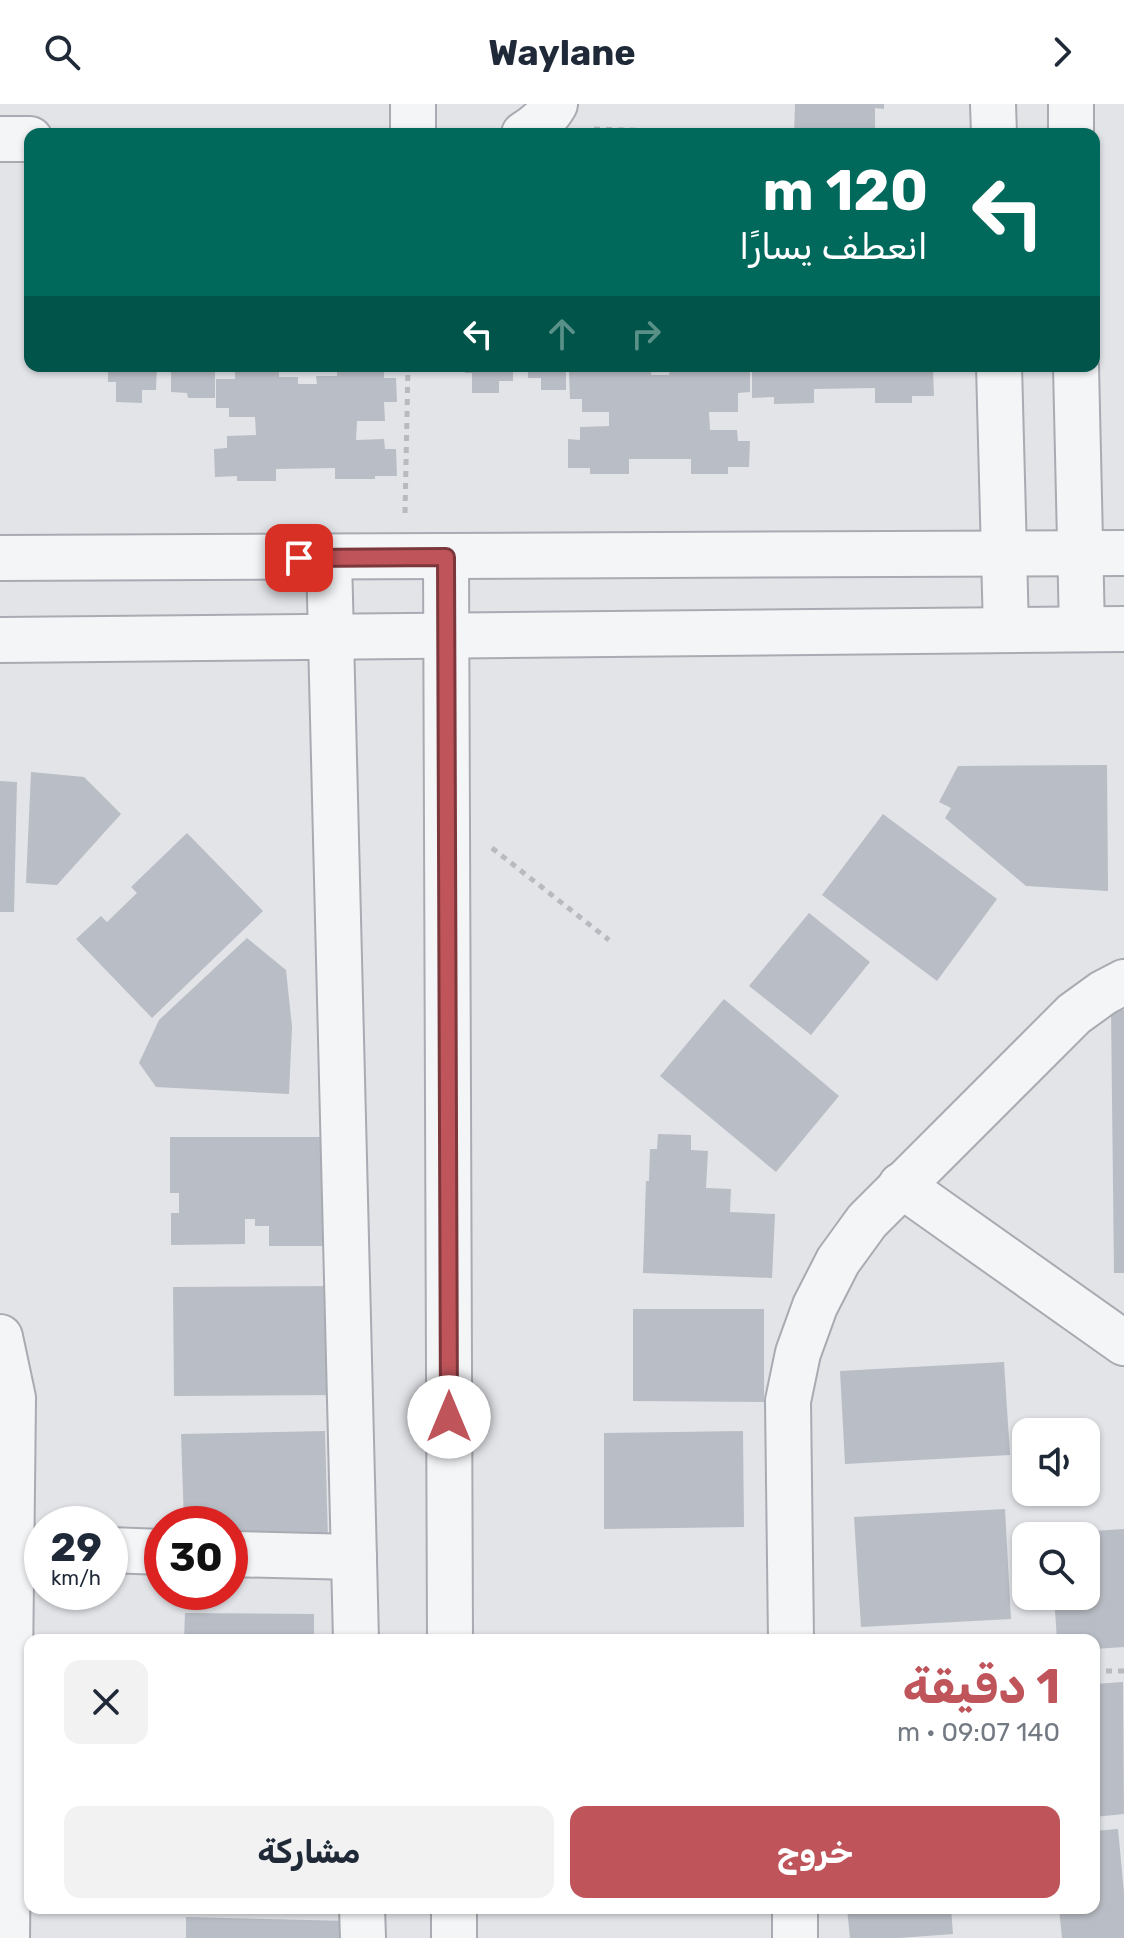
<!DOCTYPE html>
<html lang="ar">
<head>
<meta charset="utf-8">
<style>
	body { margin:0; font-family:Rubik,Cairo,sans-serif; background:#f2f2f3; color:#1f2937; direction:rtl; height:100vh; display:flex; flex-direction:column; font-size:30px; white-space:nowrap }
	* { box-sizing:border-box; margin:0 }
	p { font-size:26px; color:#747a83 }
	.icon { flex:none; width:44px; height:44px; fill:none; stroke:currentColor; stroke-width:2; stroke-linecap:round; stroke-linejoin:round }
	.map { position:relative; flex:1; overflow:hidden; direction:ltr }
	.details { position:absolute; left:24px; top:1530px; width:1076px; height:280px; display:flex; flex-direction:column; background:#fff; border-radius:16px; box-shadow:0 2px 6px #0004; direction:rtl }
	.details>* { flex:none }
	.guide { position:absolute; left:24px; top:24px; width:1076px; height:244px; border-radius:16px; box-shadow:0 2px 6px #0004; direction:rtl; background:#00695c; color:#fff; overflow:hidden }
	.buttons { position:absolute; left:1012px; top:1314px; display:grid; gap:16px }
	.buttons a { display:grid; place-items:center; width:88px; height:88px; border-radius:16px; background:#fff; box-shadow:0 2px 6px #0004; font-size:40px }
	.speed { position:absolute; left:24px; top:1402px; display:flex; gap:16px; font-size:40px; font-weight:700; text-align:center }
	.speed>* { display:grid; place-content:center; width:104px; height:104px; border-radius:50%; background:#fff; box-shadow:0 2px 6px #0004; line-height:1 }
	.speed small { font-size:20px; font-weight:400 }
	.speed .limit { border:12px solid #d22; background:#fff; color:#111 }
	.pin { position:absolute; display:grid; place-items:center; width:68px; height:68px; color:#fff; margin:-34px; border-radius:16px; box-shadow:0 4px 12px #0006 }
	.me { position:absolute; width:88px; margin:-44px; rotate:0deg; stroke-linejoin:round; filter:drop-shadow(0 0 6px #0008) }
	.turn { display:flex; align-items:center; gap:28px; height:168px; padding:0 40px; font-size:36px }
	.turn .icon { width:104px; height:104px; stroke-width:2.5 }
	.turn b { display:block; font-size:56px; line-height:68px }
	.lanes { display:flex; align-items:center; height:76px; padding:0 40px; background:#0003; justify-content:center; gap:40px; direction:ltr }
	.lanes .off { opacity:.35 }
	.round { display:grid; place-items:center; flex:none; width:84px; height:84px; border-radius:16px; background:#f2f2f3 }
	.head { display:flex; align-items:center; justify-content:space-between; height:136px; padding:0 40px }
	h1 { font-size:48px; font-weight:700; line-height:60px; color:#bf555b }
	.button { display:flex; gap:16px; margin-top:auto; padding:16px 40px }
	.button a { flex:1; height:92px; border-radius:16px; background:#bf555b; color:#fff; font-size:32px; font-weight:700; line-height:92px; text-align:center }
	.button a+a { background:#f2f2f3; color:#1f2937 }
	header { display:flex; justify-content:space-between; align-items:center; height:104px; padding:0 40px; background:#fff; font-size:36px; font-weight:700 }
	.map>svg:first-child { display:block }
	.building { fill:#b9bdc5 }
	.lines { fill:none; stroke-linecap:round; stroke-linejoin:round }
	.minor-casing { stroke:#a8abb2; stroke-width:48 }
	.path { stroke:#b8bac0; stroke-width:5; stroke-dasharray:6 6; stroke-linecap:butt }
	.minor { stroke:#f4f5f7; stroke-width:44 }
	.route-casing { stroke:#7c373b; stroke-width:20 }
	.route { stroke:#bf555b; stroke-width:14 }
</style>
</head>
<body>
<header><svg class="icon" aria-label="forward" viewBox="0 0 24 24"><path d="M9 5l7 7-7 7"/></svg>Waylane<svg class="icon" aria-label="search" viewBox="0 0 24 24"><circle cx="10" cy="10" r="6"/><path d="M15 15l6 6"/></svg></header>
<div class="map">
<svg width="1124" height="1834" viewBox="0 0 1124 1834">
	<rect width="100%" height="100%" fill="#e2e4e8"/>
	<g class="building">
		<path d="M795,0H884V5L875,4V30H794Z"/>
		<path d="M108,262H157L156,286H142V299L116,298V278H108Z"/>
		<path d="M171,262H218V268H215V294H188L187,289L171,288Z"/>
		<path d="M465,262H513V277H499V289H472V269H465Z"/>
		<path d="M528,262H566V286H541V274H528Z"/>
		<path d="M588,262L651,263V271H669L670,264L691,262H737V266L750,265V288L738,289V308H709L710,326H737L738,337H750L749,363H728V370H691V355H629V370H590V364H568V335L580,336V323L609,322V308H582V295H570L569,267H588Z"/>
		<path d="M764,262H922V266H933L934,292H912V299H875V284L814,285V299L774,300V293L752,294V265H765Z"/>
		<path d="M384,266V274H396L397,298H384L385,317H357L356,336L384,335L385,345H396L397,372H375V375H335V364L276,365V377H237V372L215,373L214,345L227,344V332L256,331L255,313H229V304H216V275H235V267L279,268V273H298V280H317L316,272H337V267Z"/>
		<path d="M1107,661L1108,787L1026,782L945,714L951,704L939,698L958,662Z"/>
		<path d="M31,668L84,673L121,710L57,781L26,779Z"/>
		<path d="M0,677L17,678L14,808H0Z"/>
		<path d="M883,710L997,795L937,877L822,791Z"/>
		<path d="M187,729L263,807L152,914L76,835L101,812L107,818L137,789L131,783Z"/>
		<path d="M809,809L870,858L811,931L749,882Z"/>
		<path d="M247,834L286,866L292,923L289,990L156,983L139,959L159,916Z"/>
		<path d="M724,895L839,992L776,1068L660,972Z"/>
		<path d="M1111,906H1124V1169H1114Z"/>
		<path d="M658,1030L691,1031V1046L708,1047L706,1084L731,1085L730,1108L775,1110L772,1174L643,1169L646,1077H649L650,1045H657Z"/>
		<path d="M170,1033H331L333,1142H269V1122H255V1115H245V1140L171,1141V1109H179V1089H170Z"/>
		<path d="M338,1182L339,1291L174,1292L173,1183Z"/>
		<path d="M633,1205H764V1298L633,1297Z"/>
		<path d="M1004,1258L1010,1351L845,1360L840,1267Z"/>
		<path d="M325,1327L328,1436L230,1438V1420H184L181,1330Z"/>
		<path d="M743,1327L744,1423L604,1425V1329Z"/>
		<path d="M1005,1405L1011,1515L861,1523L854,1413Z"/>
		<path d="M1124,1425V1543L1094,1545V1536H1057L1054,1492H1086V1432H1045V1430Z"/>
		<path d="M185,1509L314,1510V1536H184Z"/>
		<path d="M1123,1578L1124,1710L1094,1713V1580Z"/>
		<path d="M1118,1725L1124,1789V1834H1062L1059,1804H1094V1727Z"/>
		<path d="M847,1804H951L953,1830L899,1834H850Z"/>
		<path d="M186,1813L349,1817V1834H186Z"/>
	</g>
	<g class="lines">
		<g class="minor-casing">
			<g id="minor">
				<path d="M993,0L994,30"/>
				<path d="M1071,0V30"/>
				<path d="M413,30V0"/>
				<path d="M524,30C537,22 547,14 555,0"/>
				<path d="M0,35H30"/>
				<path d="M999,262L1006,526"/>
				<path d="M1076,262L1082,525"/>
				<path d="M446,453L450,1536"/>
				<path d="M0,454L1124,449"/>
				<path d="M329,454L356,1536"/>
				<path d="M0,536L1124,525"/>
				<path d="M901,1081L1124,1239"/>
				<path d="M0,1233L13,1294L7,1834"/>
				<path d="M110,1446L162,1448"/>
				<path d="M230,1450L354,1453"/>
				<path d="M791,1536L788,1297L798,1249L815,1202L838,1157L867,1117L1074,910L1103,889L1124,878"/>
				<path d="M362,1804L363,1834"/>
				<path d="M454,1804V1834"/>
				<path d="M795,1804V1834"/>
			</g>
		</g>
		<g class="path">
			<path d="M594,25L757,30"/>
			<path d="M405,409L408,262"/>
			<path d="M492,744L609,836"/>
			<path d="M1094,1567H1124"/>
		</g>
		<use href="#minor" class="minor"/>
	</g>
	<g class="lines">
		<g class="route-casing">
			<path id="route" d="M299,454L446,453L449,1313"/>
		</g>
		<use href="#route" class="route"/>
	</g>
</svg>
<div class="buttons">
<a><svg class="icon" aria-label="sound" viewBox="0 0 24 24"><path d="M4 9h4l5-4v14l-5-4H4zM17 9q2 3 0 6"/></svg></a>
<a><svg class="icon" aria-label="search" viewBox="0 0 24 24"><circle cx="10" cy="10" r="6"/><path d="M15 15l6 6"/></svg></a>
</div>
<div class="speed"><div>29<small>km/h</small></div><div class="limit">30</div></div>
<div class="pin" style="left:299px;top:454px;background:#d93025"><svg class="icon" aria-label="arrive" viewBox="0 0 24 24"><path d="M6 21V4h12l-3 4 3 4H6"/></svg></div>
<svg class="me" style="left:449px;top:1313px" viewBox="-20 -20 40 40"><circle r="19" fill="#fff"/><path d="M0-13L10 11 0 6-10 11z" fill="#bf555b"/></svg>
<div class="guide">
<div class="turn"><svg class="icon" aria-label="left" viewBox="0 0 24 24"><path d="M17 20v-9H6M10 6l-5 5 5 5"/></svg><div><b>120 m</b>انعطف يسارًا</div></div>
<div class="lanes"><svg class="icon" aria-label="left" viewBox="0 0 24 24"><path d="M17 20v-9H6M10 6l-5 5 5 5"/></svg><svg class="icon off" aria-label="ahead" viewBox="0 0 24 24"><path d="M12 20V5M6 11l6-6 6 6"/></svg><svg class="icon off" aria-label="right" viewBox="0 0 24 24"><path d="M7 20v-9h11M14 6l5 5-5 5"/></svg></div>
</div>
<section class="details">
<div class="head"><div><h1>1 دقيقة</h1><p>140 m · 09:07</p></div><a class="round"><svg class="icon" aria-label="close" viewBox="0 0 24 24"><path d="M6 6l12 12M18 6L6 18"/></svg></a></div>
<div class="button"><a>خروج</a><a>مشاركة</a></div>
</section>
</div>
</body>
</html>
